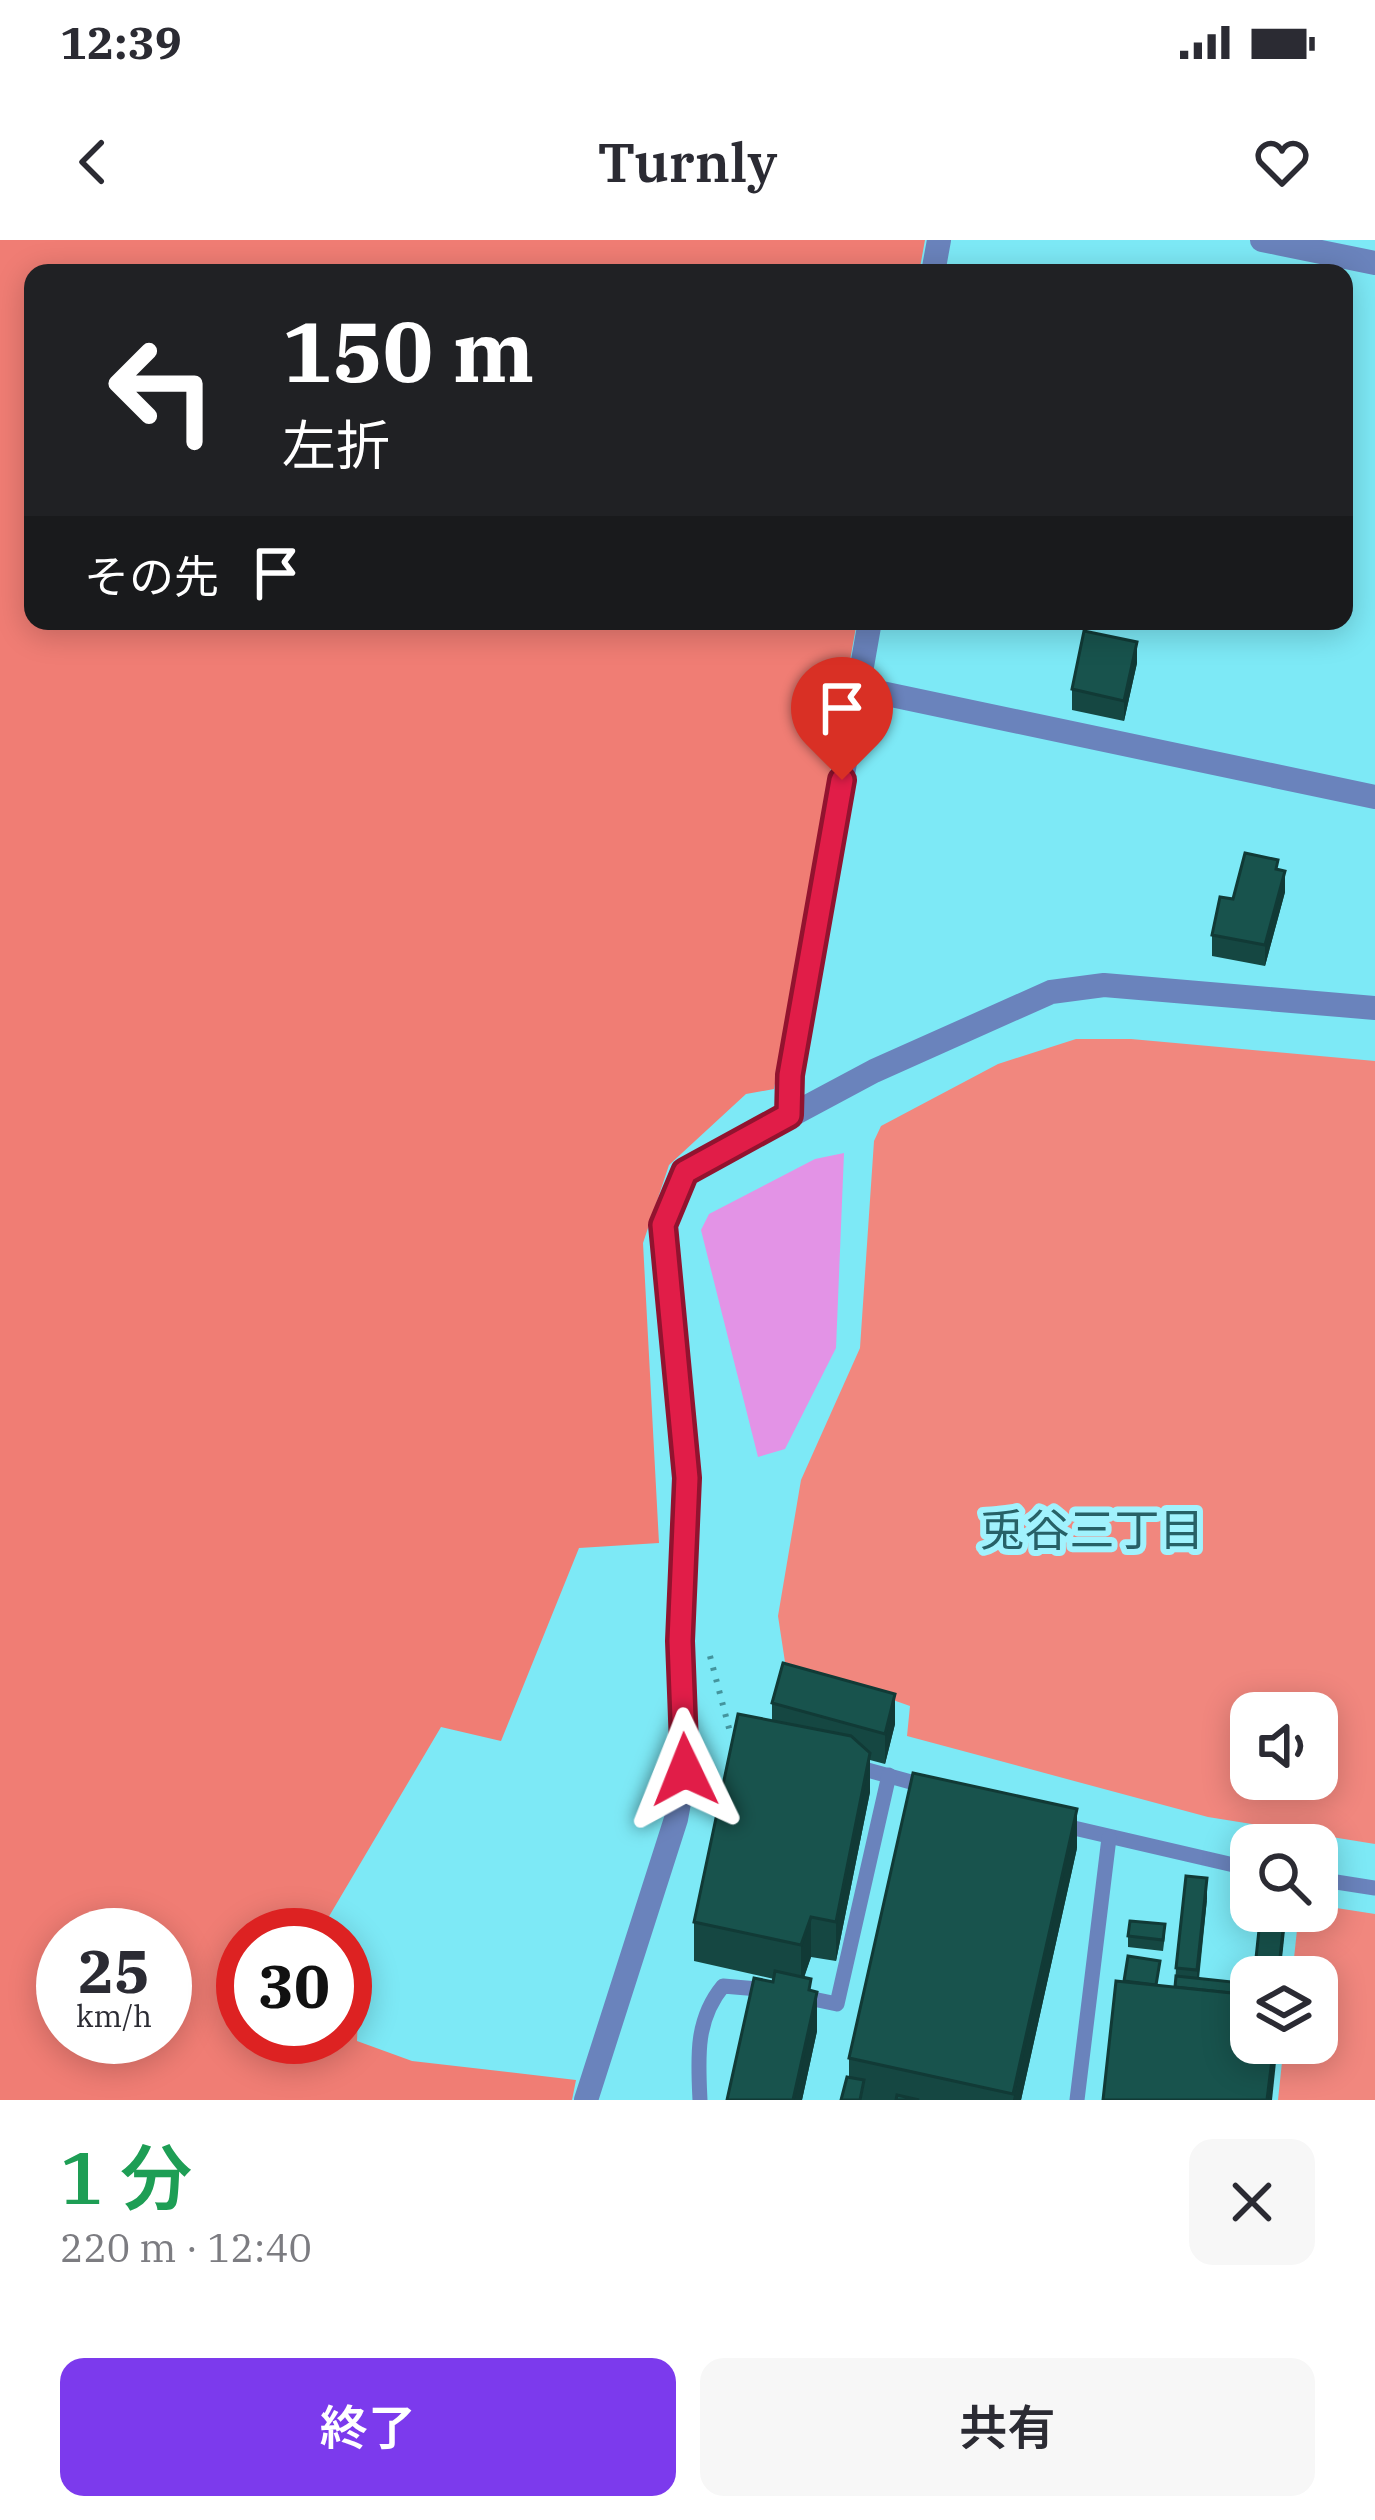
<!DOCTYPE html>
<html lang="ja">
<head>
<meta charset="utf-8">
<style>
	body { margin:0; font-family:"IBM Plex Serif","Noto Sans JP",serif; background:#f7f7f7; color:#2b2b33; height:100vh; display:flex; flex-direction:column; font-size:45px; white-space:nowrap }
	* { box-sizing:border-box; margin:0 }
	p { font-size:39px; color:#7c7c81 }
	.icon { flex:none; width:66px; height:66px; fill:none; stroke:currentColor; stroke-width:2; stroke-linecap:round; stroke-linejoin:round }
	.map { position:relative; height:1860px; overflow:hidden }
	.details { display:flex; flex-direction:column; background:#fff; flex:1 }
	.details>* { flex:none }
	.banner { position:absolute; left:24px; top:24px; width:1329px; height:366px; border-radius:24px; box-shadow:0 6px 30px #0003; background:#202124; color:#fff; overflow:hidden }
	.fabs { position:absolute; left:1230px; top:1452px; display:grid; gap:24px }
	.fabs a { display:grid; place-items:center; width:108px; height:108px; border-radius:24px; background:#fff; box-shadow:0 6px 30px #0003; font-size:60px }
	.speed { position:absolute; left:36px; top:1668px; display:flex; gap:24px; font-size:60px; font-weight:700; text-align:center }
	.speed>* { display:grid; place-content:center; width:156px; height:156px; border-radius:50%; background:#fff; box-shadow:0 6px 30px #0003; line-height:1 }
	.speed small { font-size:30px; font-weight:400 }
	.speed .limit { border:18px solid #d22; background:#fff; color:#111 }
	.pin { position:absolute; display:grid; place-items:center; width:102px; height:102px; color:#fff; margin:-123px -51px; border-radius:50% 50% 50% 0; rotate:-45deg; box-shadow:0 0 12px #0007 }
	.pin .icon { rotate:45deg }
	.me { position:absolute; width:132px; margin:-66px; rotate:358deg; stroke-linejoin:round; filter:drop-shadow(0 0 9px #0008) }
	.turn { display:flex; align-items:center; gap:42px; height:252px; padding:0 60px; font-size:54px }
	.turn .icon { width:156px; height:156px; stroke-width:2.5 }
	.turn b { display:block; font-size:84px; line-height:102px }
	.then { display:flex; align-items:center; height:114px; padding:0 60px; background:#0003; gap:24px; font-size:45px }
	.round { display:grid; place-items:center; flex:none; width:126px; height:126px; border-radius:24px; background:#f7f7f7 }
	.summary { display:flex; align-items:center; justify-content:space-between; height:204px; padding:0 60px }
	h1 { font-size:72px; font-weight:600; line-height:90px; color:#1e9e55 }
	.cta { display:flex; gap:24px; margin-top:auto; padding:24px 60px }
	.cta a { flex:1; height:138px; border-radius:24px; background:#7c3aed; color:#fff; font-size:48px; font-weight:600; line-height:138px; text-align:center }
	.cta a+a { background:#f7f7f7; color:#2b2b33 }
	.status { display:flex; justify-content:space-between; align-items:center; height:84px; padding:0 60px; background:#fff; direction:ltr }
	.status svg { height:33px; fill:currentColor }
	header { display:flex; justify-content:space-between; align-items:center; height:156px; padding:0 60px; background:#fff; font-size:54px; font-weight:600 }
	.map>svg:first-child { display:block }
	.green { fill:#f1877e; fill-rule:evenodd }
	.forest { fill:#f07d74; fill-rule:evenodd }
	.water { fill:#e393e6 }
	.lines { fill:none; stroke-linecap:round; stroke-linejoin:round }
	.path { stroke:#44949d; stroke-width:6; stroke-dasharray:3 9; stroke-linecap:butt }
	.service { stroke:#6a83bc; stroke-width:15 }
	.minor { stroke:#6a83bc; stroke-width:24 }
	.wall { fill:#154742 }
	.shaded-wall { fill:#113a36 }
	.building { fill:#18534d; stroke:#113a36; stroke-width:3 }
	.route-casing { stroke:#92132f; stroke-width:30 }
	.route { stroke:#e11d48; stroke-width:21 }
	.labels { text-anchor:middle; stroke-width:12; stroke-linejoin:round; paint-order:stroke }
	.neighbourhood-label { font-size:45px; fill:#276167; stroke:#a1f2fd }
</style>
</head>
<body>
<div class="status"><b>12:39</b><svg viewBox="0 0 49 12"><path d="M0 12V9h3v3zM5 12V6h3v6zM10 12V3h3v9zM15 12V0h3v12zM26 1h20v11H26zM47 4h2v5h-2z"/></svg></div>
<header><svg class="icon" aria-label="back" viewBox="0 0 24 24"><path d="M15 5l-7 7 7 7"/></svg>Turnly<svg class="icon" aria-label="heart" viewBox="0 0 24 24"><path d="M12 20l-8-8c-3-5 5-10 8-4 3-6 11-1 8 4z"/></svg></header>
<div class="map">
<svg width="1375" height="1860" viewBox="0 0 1375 1860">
	<rect width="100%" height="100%" fill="#7de9f6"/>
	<g class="green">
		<path d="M1076,799H1131L1375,821V1604L1208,1577L907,1496L910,1466L785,1422L778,1376L801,1240L860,1108L874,901L881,886L998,824ZM1251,1473H1317V1539H1251Z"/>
		<path d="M1317,1665L1375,1674V1860H1278L1284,1803H1317V1737H1292L1299,1671H1317Z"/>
	</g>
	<path class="forest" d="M0,0H925L919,33H33V381H857L774,849L746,854L669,925L643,1003L659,1303L579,1308L501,1501L441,1487L318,1695H243V1797H345V1717L360,1723L357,1801L412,1821L576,1840L572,1860H0ZM63,1695H165V1797H63Z"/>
	<path class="water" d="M844,913L836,1108L785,1209L758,1217L701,990L709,974L815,919Z"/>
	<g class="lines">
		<path class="path" d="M710,1416L730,1492"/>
		<g class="service">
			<path d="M853,1526L929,1547"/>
			<path d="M1061,1585L1251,1629"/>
			<path d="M1317,1639L1375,1648"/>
			<path d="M799,1756L837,1764L889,1535"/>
			<path d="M700,1860C698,1818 695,1780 723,1746L770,1750"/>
			<path d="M1077,1860L1109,1598"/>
		</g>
		<g class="minor">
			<path d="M1262,0L1375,23"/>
			<path d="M933,33L939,0"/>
			<path d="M858,448L1375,557"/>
			<path d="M789,875L790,835L870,381"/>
			<path d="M586,1860L676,1579L685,1530L681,1401L687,1238L663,985L685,932L874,831L1051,752L1104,745L1375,768"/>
		</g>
	</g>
	<g class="wall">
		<path d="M1137,423L1124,481L1072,470V449Z"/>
		<path d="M1278,629L1285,652L1265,726L1212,716V695L1233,659Z"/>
		<path d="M772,1463L895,1484L885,1524L870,1520V1552L836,1721L811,1717L804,1738L811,1750L817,1791L802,1860H727L774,1739L694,1721V1682L772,1480Z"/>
		<path d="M1077,1608L1021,1860H841L849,1837V1818Z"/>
		<path d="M1207,1659L1199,1739L1251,1803L1160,1745L1175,1747L1176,1728Z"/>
		<path d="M1165,1695L1163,1711L1128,1707V1696Z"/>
	</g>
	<g class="shaded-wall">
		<path d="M1137,402V423L1124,481V461Z"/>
		<path d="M1285,631V652L1265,726V705Z"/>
		<path d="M895,1454V1484L885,1524V1494Z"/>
		<path d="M870,1513V1552L836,1721V1682Z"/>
		<path d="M1077,1569V1608L1021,1860H1013Z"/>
		<path d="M1207,1638V1659L1197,1751V1730Z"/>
		<path d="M1285,1671H1287L1280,1737H1278Z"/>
		<path d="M811,1677V1717L801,1745V1705Z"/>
		<path d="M817,1752V1791L802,1860H793Z"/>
		<path d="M1274,1803H1278L1272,1860H1267Z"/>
	</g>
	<g class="building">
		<path d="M1084,391L1137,402L1124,461L1072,449Z"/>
		<path d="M1245,613L1278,620L1276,629L1285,631L1265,705L1212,695L1220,657L1233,659Z"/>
		<path d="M783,1423L895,1454L885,1494L772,1463Z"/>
		<path d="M738,1474L851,1496L870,1513L836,1682L811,1677L801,1705L694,1682Z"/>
		<path d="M913,1533L1077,1569L1013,1854L849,1818Z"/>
		<path d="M1186,1636L1207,1638L1197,1730L1176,1728Z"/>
		<path d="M1261,1671H1285L1278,1737H1254Z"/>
		<path d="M1130,1681L1165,1684L1163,1700L1128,1696Z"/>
		<path d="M1128,1716L1160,1721L1156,1745L1124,1741Z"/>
		<path d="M775,1731L811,1739L809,1750L817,1752L793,1860H727L754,1738L773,1742Z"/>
		<path d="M1176,1736L1251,1744V1755L1175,1747Z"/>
		<path d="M1116,1741L1251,1755V1803H1274L1267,1860H1103Z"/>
		<path d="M847,1837L864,1840L860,1860H841Z"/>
		<path d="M897,1855L919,1860H896Z"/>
	</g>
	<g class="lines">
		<g class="route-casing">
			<path id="route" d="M685,1530L680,1401L687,1238L663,985L685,932L789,875L790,835L842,540"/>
		</g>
		<use href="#route" class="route"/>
	</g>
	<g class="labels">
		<g class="neighbourhood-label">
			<text x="1092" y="1306">兎谷三丁目</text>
		</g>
	</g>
</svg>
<div class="fabs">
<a><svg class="icon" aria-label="sound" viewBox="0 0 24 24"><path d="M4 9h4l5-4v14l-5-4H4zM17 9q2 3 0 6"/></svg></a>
<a><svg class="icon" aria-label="search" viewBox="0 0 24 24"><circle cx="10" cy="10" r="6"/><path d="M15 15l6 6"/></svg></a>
<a><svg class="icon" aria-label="layers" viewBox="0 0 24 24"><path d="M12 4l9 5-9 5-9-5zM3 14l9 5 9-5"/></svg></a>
</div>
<div class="speed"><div>25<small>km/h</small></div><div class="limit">30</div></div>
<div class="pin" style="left:842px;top:540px;background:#d93025"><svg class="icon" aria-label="arrive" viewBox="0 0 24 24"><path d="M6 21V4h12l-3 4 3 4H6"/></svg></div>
<svg class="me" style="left:685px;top:1530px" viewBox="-20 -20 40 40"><path d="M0-17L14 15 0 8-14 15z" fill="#e11d48" stroke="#fff" stroke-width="4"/></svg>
<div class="banner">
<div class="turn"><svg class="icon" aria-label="left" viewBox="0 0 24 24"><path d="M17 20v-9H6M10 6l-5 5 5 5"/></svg><div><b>150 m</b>左折</div></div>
<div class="then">その先<svg class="icon" aria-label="arrive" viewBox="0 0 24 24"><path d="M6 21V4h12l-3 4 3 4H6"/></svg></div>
</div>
</div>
<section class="details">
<div class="summary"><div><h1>1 分</h1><p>220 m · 12:40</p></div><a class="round"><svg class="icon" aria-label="close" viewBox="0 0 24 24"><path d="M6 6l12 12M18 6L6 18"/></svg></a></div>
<div class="cta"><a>終了</a><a>共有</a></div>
</section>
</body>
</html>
